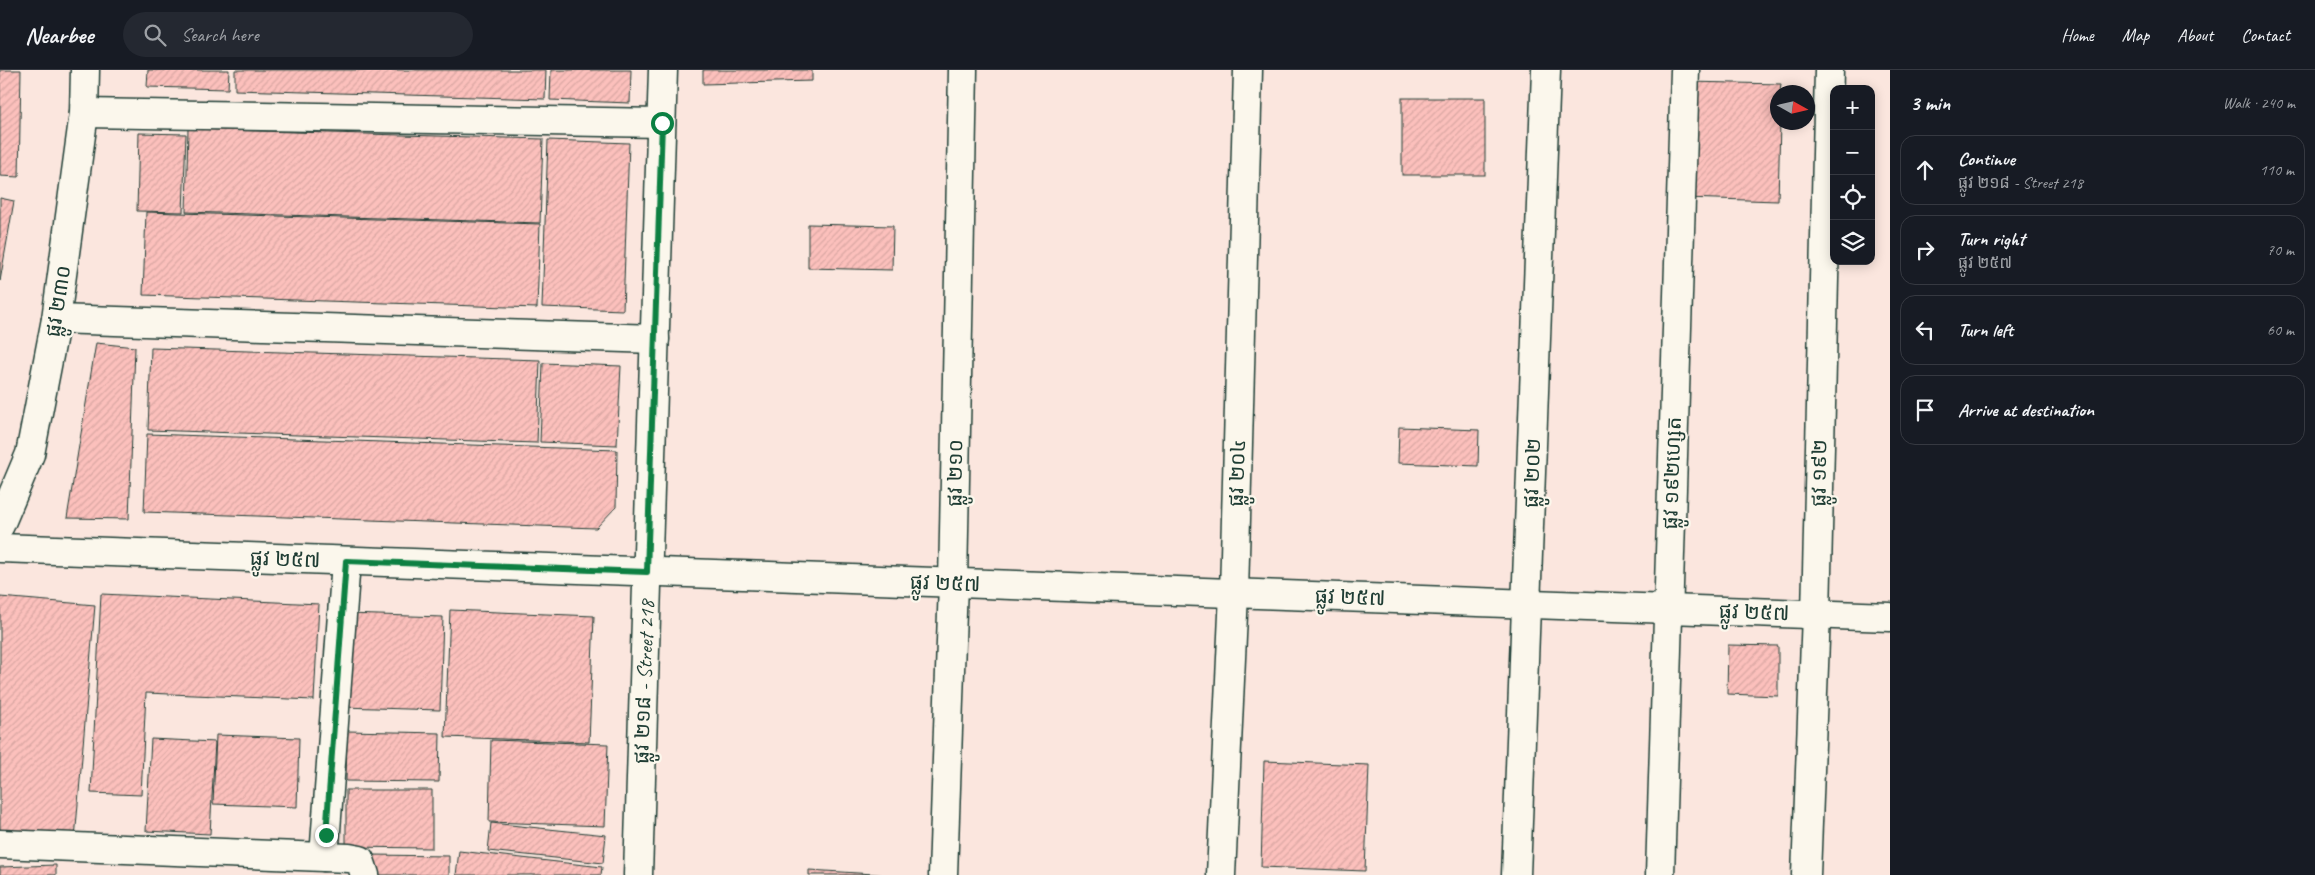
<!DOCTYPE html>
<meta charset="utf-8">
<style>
:root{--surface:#171b24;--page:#242831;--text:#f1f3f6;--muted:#9ea1a6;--line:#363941}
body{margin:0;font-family:Caveat,"Noto Sans Khmer",sans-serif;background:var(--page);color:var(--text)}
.controls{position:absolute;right:15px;top:15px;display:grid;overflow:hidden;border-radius:10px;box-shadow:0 2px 12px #0003}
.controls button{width:45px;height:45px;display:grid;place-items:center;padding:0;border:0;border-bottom:1px solid var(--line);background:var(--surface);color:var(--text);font:25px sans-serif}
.compass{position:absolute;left:1770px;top:15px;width:45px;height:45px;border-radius:50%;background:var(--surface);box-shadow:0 2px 12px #0003;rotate:98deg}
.stop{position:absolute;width:15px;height:15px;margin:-11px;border:4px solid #0b8043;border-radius:50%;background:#fff}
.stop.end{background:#0b8043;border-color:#fff;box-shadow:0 1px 5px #0008}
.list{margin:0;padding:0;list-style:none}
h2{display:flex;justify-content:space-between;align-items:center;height:65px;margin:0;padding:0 20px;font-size:21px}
h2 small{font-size:16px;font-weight:400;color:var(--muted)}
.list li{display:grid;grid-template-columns:32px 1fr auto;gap:15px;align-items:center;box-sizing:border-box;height:70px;margin:0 10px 10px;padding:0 10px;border:1px solid var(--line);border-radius:15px}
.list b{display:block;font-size:19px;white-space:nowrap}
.list p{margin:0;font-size:16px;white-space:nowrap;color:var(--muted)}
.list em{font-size:16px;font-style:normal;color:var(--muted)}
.icon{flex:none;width:28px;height:28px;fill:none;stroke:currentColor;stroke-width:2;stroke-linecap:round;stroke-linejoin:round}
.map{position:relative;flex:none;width:1890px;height:805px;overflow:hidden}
header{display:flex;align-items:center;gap:30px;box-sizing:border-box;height:70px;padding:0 25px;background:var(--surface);border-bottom:1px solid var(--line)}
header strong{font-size:24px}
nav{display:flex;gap:28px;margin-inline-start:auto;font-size:18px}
.search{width:350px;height:45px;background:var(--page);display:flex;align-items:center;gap:12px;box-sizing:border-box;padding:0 18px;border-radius:28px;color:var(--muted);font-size:19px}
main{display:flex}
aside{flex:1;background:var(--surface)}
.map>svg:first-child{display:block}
.building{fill:url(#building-hatch);stroke:#1f3d34}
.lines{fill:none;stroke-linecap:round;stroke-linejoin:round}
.minor-casing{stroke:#1f3d34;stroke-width:31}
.minor{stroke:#fbf7ec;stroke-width:28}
.route{stroke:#0b8043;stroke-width:6}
.labels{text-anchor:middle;stroke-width:4.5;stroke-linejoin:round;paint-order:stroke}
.street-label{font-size:21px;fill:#1f3d34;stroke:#fbf7ec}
</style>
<header>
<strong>Nearbee</strong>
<div class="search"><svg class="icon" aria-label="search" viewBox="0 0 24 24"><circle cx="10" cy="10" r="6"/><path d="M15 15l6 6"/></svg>Search here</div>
<nav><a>Home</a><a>Map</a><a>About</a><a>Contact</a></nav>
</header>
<main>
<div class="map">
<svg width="1890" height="805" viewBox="0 0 1890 805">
<defs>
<pattern id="building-hatch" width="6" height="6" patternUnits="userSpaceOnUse" patternTransform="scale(1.25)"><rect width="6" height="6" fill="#fcc0bc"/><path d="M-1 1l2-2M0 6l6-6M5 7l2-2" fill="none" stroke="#d8a6a2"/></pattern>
</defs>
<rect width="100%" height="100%" fill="#fbe6de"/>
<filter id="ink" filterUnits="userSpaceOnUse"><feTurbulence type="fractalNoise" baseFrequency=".02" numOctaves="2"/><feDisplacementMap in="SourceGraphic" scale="10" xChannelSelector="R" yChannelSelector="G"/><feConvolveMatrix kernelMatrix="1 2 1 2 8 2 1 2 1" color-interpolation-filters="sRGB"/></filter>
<g filter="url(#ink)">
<g class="building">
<polygon points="0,0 21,0 19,107 0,106"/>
<polygon points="148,0 229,0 228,19 147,17"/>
<polygon points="235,0 546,0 545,29 235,20"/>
<polygon points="551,0 631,0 630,33 550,30"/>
<polygon points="703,0 812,0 812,11 703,14"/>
<polygon points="1688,12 1781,14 1780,22 1778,22 1778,52 1780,52 1778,131 1685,128"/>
<rect x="1402" y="28" width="83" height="77"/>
<polygon points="188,59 543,69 540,153 186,142"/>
<polygon points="139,63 186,64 183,142 137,141"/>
<polygon points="548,70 629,73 623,240 542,237"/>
<polygon points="0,128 14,131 0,211"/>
<polygon points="146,142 540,154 537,238 143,225"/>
<polygon points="808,154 893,156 892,200 808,198"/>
<polygon points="96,273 135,277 129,449 67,448"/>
<polygon points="151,278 540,290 537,373 148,360"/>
<polygon points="543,293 621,296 617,375 540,372"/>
<polygon points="1399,357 1479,360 1478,396 1398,393"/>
<polygon points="147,364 617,380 616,437 596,458 144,442"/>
<polygon points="101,524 319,534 314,630 146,623 141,725 91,723"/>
<polygon points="0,527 95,535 75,769 0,763"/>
<polygon points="450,540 594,546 589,672 445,667"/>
<polygon points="346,544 443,547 440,640 342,637"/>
<polygon points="1728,575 1778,576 1778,626 1727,624"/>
<polygon points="347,661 440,663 439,712 346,711"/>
<polygon points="216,665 299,668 297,737 213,734"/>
<polygon points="151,669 215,672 210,764 146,761"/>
<polygon points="491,670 608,674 605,756 489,752"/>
<polygon points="1264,691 1369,695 1365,801 1261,797"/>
<polygon points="346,720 432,720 432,778 346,777"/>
<polygon points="491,753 606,765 603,793 488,781"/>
<polygon points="459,781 602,797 601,805 456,805"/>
<polygon points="371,785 449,786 449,805 371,805"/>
<polygon points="56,795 56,805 0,805 0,797"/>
<polygon points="809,800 890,805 809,805"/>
</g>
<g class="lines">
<g class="minor-casing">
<g id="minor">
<polyline points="84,43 661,53"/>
<polyline points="56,249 655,269"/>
<polyline points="0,455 30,384 56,249 84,43 85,0"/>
<polyline points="0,478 1890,547"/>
<polyline points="0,774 349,788 360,790 365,805"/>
<polyline points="324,787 346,491"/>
<polyline points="638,805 663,0"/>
<polyline points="943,805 953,513 963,0"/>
<polyline points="1221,805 1234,523 1248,0"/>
<polyline points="1516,805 1546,0"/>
<polyline points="1660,805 1685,0"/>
<polyline points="1806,805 1816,544 1829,0"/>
</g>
</g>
<use href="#minor" class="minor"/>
</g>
</g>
<g class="lines" filter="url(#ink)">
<polyline class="route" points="326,765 346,491 647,502 662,53"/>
</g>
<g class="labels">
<g class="street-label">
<text transform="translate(58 231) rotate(-81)" y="7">ផ្លូវ ២៣០</text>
<text transform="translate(955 403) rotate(-89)" y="7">ផ្លូវ ២១០</text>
<text transform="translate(1237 403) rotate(-88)" y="7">ផ្លូវ ២០៤</text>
<text transform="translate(1532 403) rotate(-88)" y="7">ផ្លូវ ២០២</text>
<text transform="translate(1672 403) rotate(-88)" y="7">ផ្លូវ ១៩២ហ្សេត</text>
<text transform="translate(1819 403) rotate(-89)" y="7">ផ្លូវ ១៩២</text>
<text transform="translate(285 489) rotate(2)" y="7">ផ្លូវ ២៥៧</text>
<text transform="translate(945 513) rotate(2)" y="7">ផ្លូវ ២៥៧</text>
<text transform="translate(1350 527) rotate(2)" y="7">ផ្លូវ ២៥៧</text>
<text transform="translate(1754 542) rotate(2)" y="7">ផ្លូវ ២៥៧</text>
<text transform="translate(644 612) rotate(-88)" y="7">ផ្លូវ ២១៨ - Street 218</text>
</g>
</g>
</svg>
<div class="controls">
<button>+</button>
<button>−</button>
<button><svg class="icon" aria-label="locate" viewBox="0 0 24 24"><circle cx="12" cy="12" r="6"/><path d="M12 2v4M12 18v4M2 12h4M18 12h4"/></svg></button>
<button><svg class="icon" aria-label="layers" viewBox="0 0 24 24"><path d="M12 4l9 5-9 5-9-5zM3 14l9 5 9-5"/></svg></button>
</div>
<svg class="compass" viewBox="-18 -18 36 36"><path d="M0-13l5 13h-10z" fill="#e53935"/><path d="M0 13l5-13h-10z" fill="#9ea1a6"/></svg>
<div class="stop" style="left:662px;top:53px"></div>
<div class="stop end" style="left:326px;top:765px"></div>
</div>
<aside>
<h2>3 min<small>Walk · 240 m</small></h2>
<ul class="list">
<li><svg class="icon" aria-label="ahead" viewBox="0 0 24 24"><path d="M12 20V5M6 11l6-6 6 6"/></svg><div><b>Continue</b><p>ផ្លូវ ២១៨ - Street 218</p></div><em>110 m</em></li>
<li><svg class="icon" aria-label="right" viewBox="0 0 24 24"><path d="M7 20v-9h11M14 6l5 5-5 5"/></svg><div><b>Turn right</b><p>ផ្លូវ ២៥៧</p></div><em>70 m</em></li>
<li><svg class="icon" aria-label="left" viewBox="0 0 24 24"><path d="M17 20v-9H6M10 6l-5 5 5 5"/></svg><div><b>Turn left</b></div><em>60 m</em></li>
<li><svg class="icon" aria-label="arrive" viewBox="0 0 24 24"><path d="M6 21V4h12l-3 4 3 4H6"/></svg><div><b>Arrive at destination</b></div></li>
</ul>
</aside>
</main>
